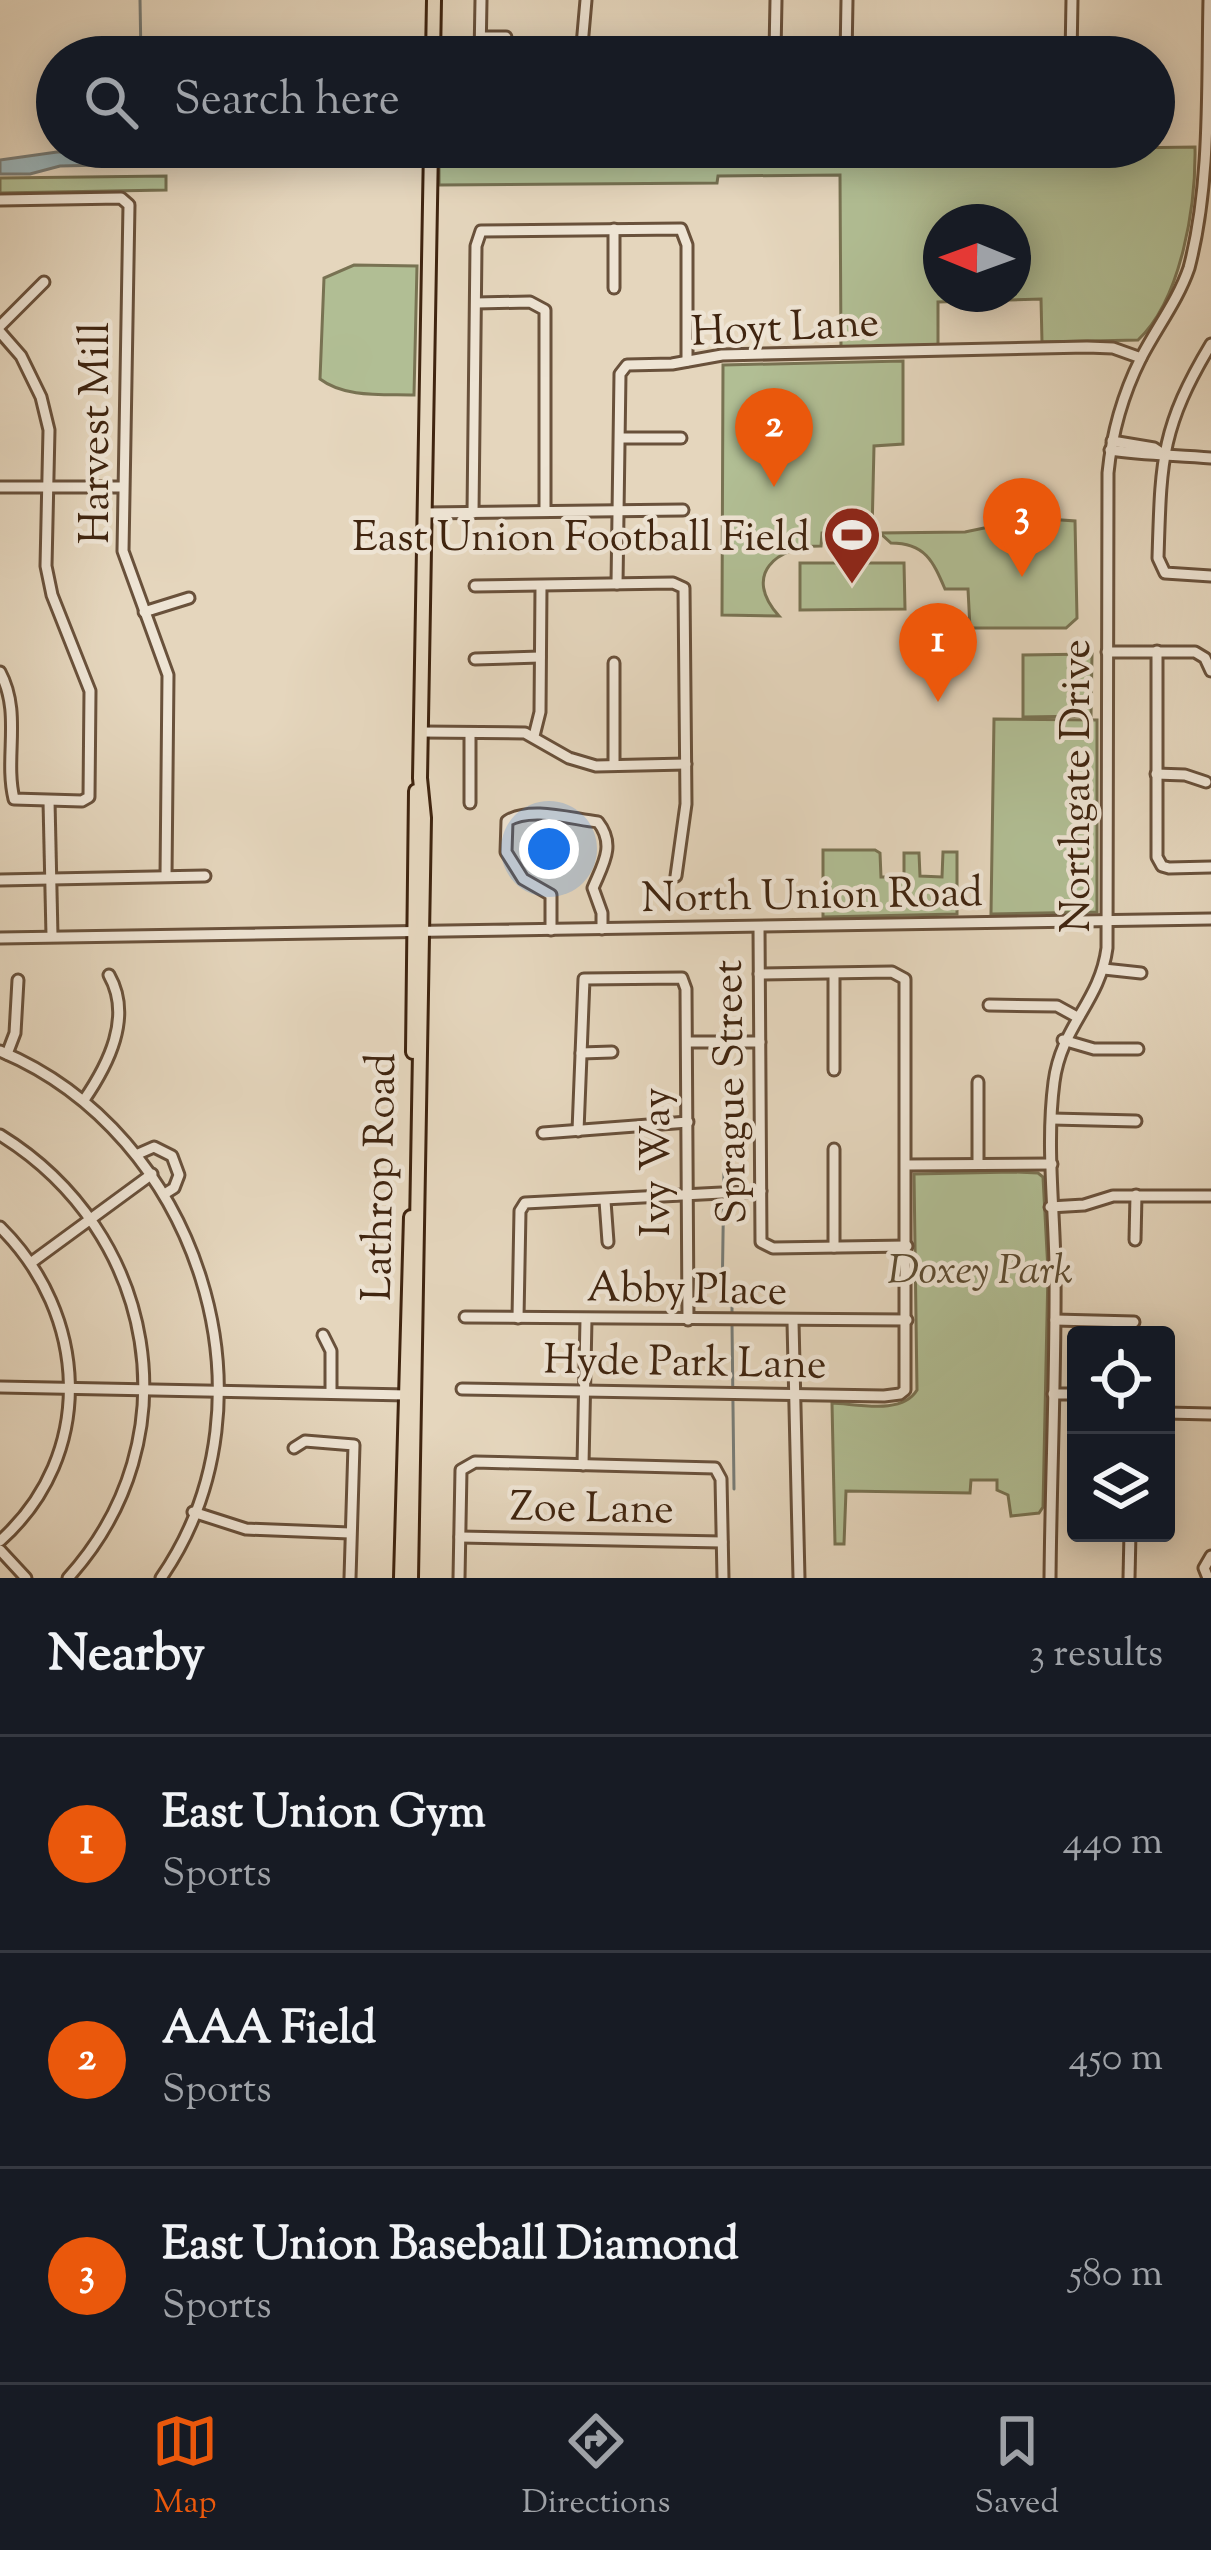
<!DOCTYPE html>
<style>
:root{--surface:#171b24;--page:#242831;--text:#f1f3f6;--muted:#9ea1a6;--line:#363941;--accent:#ea580c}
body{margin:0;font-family:"Sorts Mill Goudy",serif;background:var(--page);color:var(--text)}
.controls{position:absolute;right:36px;bottom:36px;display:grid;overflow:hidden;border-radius:12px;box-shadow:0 6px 30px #0003}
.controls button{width:108px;height:108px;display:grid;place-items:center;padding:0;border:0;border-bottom:3px solid var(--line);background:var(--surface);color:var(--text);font:60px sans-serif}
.compass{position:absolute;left:923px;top:204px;width:108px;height:108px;border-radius:50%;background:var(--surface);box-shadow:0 6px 30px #0003;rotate:271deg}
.you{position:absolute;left:549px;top:849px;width:42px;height:42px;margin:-30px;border:9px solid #fff;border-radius:50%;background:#1a73e8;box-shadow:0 0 0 18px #1a73e833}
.badge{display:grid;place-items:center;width:78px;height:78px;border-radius:50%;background:var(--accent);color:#fff;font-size:39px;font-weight:700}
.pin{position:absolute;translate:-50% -99px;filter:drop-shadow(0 3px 6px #0008)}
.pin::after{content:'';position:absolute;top:63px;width:42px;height:36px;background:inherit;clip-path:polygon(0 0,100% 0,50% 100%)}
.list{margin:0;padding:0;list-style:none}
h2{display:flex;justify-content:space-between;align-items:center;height:156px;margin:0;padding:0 48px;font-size:51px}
h2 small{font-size:39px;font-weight:400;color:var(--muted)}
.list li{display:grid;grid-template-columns:78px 1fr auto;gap:36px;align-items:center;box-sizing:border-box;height:216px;padding:0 48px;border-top:3px solid var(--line)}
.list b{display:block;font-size:45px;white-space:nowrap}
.list p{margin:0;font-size:39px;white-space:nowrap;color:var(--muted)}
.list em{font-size:39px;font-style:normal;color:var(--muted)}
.icon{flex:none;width:66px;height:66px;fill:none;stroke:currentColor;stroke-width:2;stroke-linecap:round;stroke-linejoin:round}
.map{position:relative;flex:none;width:1211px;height:1578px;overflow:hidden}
.search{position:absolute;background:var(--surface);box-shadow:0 6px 30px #0003;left:36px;right:36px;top:36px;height:132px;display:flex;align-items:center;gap:30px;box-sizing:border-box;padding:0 42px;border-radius:66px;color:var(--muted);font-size:45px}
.sheet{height:804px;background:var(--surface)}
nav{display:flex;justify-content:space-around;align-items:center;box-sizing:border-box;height:168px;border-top:3px solid var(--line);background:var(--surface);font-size:33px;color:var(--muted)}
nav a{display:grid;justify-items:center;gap:6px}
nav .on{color:var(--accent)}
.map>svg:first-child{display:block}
.green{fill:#b1be94;stroke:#787252;stroke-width:3;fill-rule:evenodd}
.water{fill:#9bb6bc;stroke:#777c77;stroke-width:3}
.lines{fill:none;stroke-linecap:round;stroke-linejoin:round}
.shore{stroke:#6e6e66;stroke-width:3}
.stream{stroke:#777c77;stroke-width:3}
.minor-casing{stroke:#69513b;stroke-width:15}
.major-casing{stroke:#402510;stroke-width:18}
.minor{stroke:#eee4d4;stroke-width:9}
.major{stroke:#e5d6bd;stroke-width:12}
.labels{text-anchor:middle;stroke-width:9;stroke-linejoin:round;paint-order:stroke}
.street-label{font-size:42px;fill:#402510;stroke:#eee4d4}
.poi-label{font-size:42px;fill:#402510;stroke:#eee4d4;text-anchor:end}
.park-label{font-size:42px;font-style:italic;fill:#5c4b31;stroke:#eee4d4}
</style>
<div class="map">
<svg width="1211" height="1578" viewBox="0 0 1211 1578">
<rect width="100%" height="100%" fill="#e5d6bd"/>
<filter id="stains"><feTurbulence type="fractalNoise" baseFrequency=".00167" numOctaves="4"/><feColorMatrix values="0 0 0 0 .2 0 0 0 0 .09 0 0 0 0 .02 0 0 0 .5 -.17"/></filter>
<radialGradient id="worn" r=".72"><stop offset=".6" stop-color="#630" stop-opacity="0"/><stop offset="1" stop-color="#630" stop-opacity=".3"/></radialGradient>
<g class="green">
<path d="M1195,147C1196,204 1182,299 1138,340L1042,342L1041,299L938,302V346L841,349L840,175L718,176L717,183L439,185V158ZM941,222H1013V294H941Z"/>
<polygon points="166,176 166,190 0,193 0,178"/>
<path d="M354,265L417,266L414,395C383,394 345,398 320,379L324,278Z"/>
<path d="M903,361V444L874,446L872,533H822L821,546C776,546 742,575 779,616L722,615L723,365Z"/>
<path d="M1030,503L1034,518L1075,521L1077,618L1066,628H970L968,589H945C933,561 925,543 891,543L880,533L965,532L1008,523L1015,521L1009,509Z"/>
<polygon points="800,563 904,563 905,609 800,610"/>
<polygon points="1092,654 1091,716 1023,717 1023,655"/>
<polygon points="994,719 1097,720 1097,912 991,914"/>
<polygon points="823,850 875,850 880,853 881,877 904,877 904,853 919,853 920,876 942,877 943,852 957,852 957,914 823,917"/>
<path d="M1014,1172L1038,1173L1043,1177L1048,1271L1043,1507L1039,1513L1011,1516L1008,1495L997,1490V1480H971L970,1493L846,1491L844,1544H835L832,1403C858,1404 902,1415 917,1390L914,1174Z"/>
</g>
<polygon class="water" points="417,148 417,158 60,166 30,174 0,174 0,160 57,152"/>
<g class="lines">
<polyline class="shore" points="70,147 76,153 356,147"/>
<g class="stream">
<polyline points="140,0 141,57"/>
<polyline points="724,1169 722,1304 732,1306 732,1315"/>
<polyline points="732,1324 734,1489"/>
</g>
<g class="minor-casing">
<g id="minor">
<polyline points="481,37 506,37"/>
<polyline points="660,50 775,51"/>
<polyline points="846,50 1071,50"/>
<polyline points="775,52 776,0"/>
<polyline points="480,57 481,0"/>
<polyline points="581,57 586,0"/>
<polyline points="846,57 847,0"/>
<polyline points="1071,57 1072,0"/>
<polyline points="0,200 121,198 129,205 123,551 168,675 166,876"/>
<polyline points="614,229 614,288"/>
<polyline points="476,303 530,302 545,310 545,511"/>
<polyline points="0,326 44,282"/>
<path d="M0,332L21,356L41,397L49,430L46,566L52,595L90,691L89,797L82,801L14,799C4,757 22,713 0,672"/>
<path d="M1211,344C1160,429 1161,462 1158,558L1165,573L1211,576"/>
<polyline points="620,438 681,438"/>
<polyline points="1112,441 1154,448 1163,454"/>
<path d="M1110,450C1144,455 1176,455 1211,458"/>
<polyline points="0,487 123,487"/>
<polyline points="426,513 683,510"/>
<polyline points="473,513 476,246 481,231 681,229 687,245 687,361"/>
<polyline points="617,584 620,374 627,365 672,364 722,355 1087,347 1113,348 1141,358"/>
<polyline points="475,586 673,583 684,588 686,804 676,876"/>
<polyline points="144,612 189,598"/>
<polyline points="1157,651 1157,857 1162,866 1169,868 1211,867"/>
<polyline points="1107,652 1195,652 1205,658 1211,671"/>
<polyline points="475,659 540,657"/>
<polyline points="422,732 525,733 569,758 596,766 686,764"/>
<polyline points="534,736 540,712 541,587"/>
<polyline points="614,765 614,663"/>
<polyline points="1156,774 1185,775 1206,782"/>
<polyline points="49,801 52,936"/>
<polyline points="470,803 470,733"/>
<polyline points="0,880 205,876"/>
<polyline points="759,927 761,1242 773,1248 907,1246"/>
<path d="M551,930V895L523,879L506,852L507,821C531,806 571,819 598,822C616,845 603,864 593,888L602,913V929"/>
<polyline points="0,938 1211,919"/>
<polyline points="1104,969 1141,973"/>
<polyline points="834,974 834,1070"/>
<polyline points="989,1005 1057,1006 1077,1017"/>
<polyline points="1063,1040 1094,1049 1138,1049"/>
<polyline points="687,1042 760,1042"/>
<path d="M0,1051C197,1133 285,1399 161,1578"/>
<polyline points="581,1053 612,1052"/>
<polyline points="7,1054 15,1033 18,980"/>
<polyline points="978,1082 978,1164"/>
<path d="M84,1100C108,1065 133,1017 109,975"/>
<polyline points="1052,1119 1136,1121"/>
<polyline points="578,1131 584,979 682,978 686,989 688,1320"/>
<polyline points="543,1133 688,1122"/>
<path d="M0,1135C157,1232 194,1439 68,1578"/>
<polyline points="138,1154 154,1147 172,1156 179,1175 174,1188 166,1193"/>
<polyline points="907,1165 1052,1164"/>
<polyline points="605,1201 608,1242"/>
<polyline points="1050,1207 1084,1205 1113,1196 1211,1196"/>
<path d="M0,1227C88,1314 97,1454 0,1541"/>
<polyline points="1135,1240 1136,1195"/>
<polyline points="834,1247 834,1149"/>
<polyline points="32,1262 152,1174"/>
<polyline points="465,1317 907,1320"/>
<polyline points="518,1318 520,1211 525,1203 761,1191"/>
<polyline points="1055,1320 1134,1322"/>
<polyline points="793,1322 799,1578"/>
<polyline points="323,1335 331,1351 331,1393"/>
<polyline points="0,1387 408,1395"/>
<polyline points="462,1389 884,1396 900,1394 905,1390 905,979 892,972 759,974"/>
<polyline points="1053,1394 1076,1394"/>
<polyline points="1166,1413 1211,1414"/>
<polyline points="294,1448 305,1441 354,1445 350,1578"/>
<polyline points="583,1465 586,1319"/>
<polyline points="193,1512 246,1529 350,1533"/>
<polyline points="460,1537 722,1542"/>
<polyline points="0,1550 26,1578"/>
<polyline points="459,1578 461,1470 475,1462 715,1468 721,1479 723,1578"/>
<path d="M1050,1578C1051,1474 1056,1370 1055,1266C1054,1205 1046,1143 1054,1082C1061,1026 1100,1002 1107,948L1108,473C1112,432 1123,394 1141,358C1157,327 1178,300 1189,268C1211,184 1207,87 1209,0"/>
<polyline points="1129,1578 1130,1533"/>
<polyline points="1208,1578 1204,1568 1211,1556"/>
</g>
</g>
<g class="major-casing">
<g id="major">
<polyline points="433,57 434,0"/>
<polyline points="413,1052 416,791"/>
<polyline points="401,1578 411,1217"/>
<polyline points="411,1578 424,818 420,778 431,147"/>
</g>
</g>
<use href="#minor" class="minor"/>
<use href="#major" class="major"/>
</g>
<defs>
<g id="stadium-pin" transform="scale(3)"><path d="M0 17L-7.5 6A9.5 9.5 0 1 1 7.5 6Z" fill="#8f2418" stroke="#eee4d4"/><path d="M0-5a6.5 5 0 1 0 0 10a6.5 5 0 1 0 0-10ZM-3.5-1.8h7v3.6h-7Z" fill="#fff"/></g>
</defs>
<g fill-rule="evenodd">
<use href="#stadium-pin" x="852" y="535"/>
</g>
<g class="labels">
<g class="street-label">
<text transform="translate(785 325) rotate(-3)" y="15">Hoyt Lane</text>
<text transform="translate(93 433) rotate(-90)" y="15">Harvest Mill</text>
<text transform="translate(1074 786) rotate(-90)" y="15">Northgate Drive</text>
<text transform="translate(812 893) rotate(-1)" y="15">North Union Road</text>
<text transform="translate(728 1092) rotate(-91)" y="15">Sprague Street</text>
<text transform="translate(654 1162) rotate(-90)" y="15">Ivy Way</text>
<text transform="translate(377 1177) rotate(-89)" y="15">Lathrop Road</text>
<text transform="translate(687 1287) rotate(1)" y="15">Abby Place</text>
<text transform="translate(685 1360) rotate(1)" y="15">Hyde Park Lane</text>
<text transform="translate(592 1506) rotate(1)" y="15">Zoe Lane</text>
</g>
<g class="poi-label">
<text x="810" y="550">East Union Football Field</text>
</g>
<g class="park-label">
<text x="980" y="1283">Doxey Park</text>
</g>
</g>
<rect width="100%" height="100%" filter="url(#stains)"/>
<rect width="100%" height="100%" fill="url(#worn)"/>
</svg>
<div class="controls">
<button><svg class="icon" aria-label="locate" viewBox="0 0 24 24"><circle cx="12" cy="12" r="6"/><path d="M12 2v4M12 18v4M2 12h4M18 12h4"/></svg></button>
<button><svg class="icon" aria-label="layers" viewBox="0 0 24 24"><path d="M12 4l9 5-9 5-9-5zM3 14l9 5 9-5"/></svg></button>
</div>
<svg class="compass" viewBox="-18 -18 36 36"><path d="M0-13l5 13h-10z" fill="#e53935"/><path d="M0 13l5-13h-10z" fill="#9ea1a6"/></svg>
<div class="you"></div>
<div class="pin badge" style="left:938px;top:702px">1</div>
<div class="pin badge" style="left:774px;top:487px">2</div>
<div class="pin badge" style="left:1022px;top:577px">3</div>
<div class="search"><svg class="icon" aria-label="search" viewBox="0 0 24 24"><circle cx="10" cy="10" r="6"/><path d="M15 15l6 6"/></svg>Search here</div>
</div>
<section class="sheet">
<h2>Nearby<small>3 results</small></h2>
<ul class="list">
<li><span class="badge">1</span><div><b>East Union Gym</b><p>Sports</p></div><em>440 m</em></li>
<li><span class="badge">2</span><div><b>AAA Field</b><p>Sports</p></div><em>450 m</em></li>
<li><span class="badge">3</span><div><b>East Union Baseball Diamond</b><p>Sports</p></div><em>580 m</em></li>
</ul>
</section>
<nav>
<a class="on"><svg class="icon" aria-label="map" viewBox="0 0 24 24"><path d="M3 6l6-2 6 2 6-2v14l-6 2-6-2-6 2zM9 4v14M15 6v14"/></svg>Map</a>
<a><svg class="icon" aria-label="directions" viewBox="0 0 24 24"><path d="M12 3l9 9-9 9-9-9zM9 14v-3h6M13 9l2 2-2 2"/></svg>Directions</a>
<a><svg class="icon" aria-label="saved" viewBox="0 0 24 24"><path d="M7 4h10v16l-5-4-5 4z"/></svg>Saved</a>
</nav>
